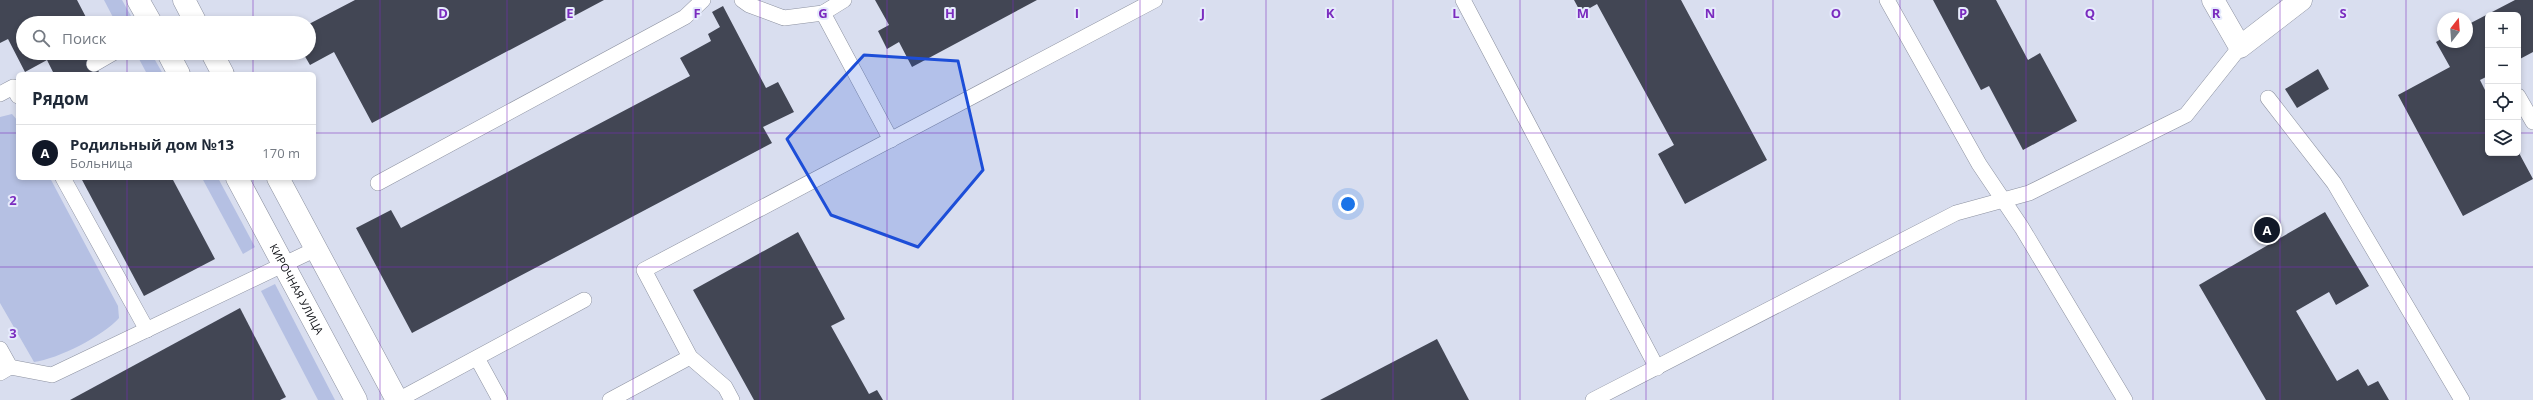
<!DOCTYPE html>
<html lang="ru">
<meta charset="utf-8">
<style>
:root{--surface:#fff;--page:#f6f6f7;--text:#1f2937;--muted:#747a83;--line:#e0e1e3;--accent:#111827}
body{margin:0;font-family:"Open Sans",sans-serif;background:var(--page);color:var(--text)}
.controls{position:absolute;right:12px;top:12px;display:grid;overflow:hidden;border-radius:6px;box-shadow:0 2px 6px #0003}
.controls button{width:36px;height:36px;display:grid;place-items:center;padding:0;border:0;border-bottom:1px solid var(--line);background:var(--surface);color:var(--text);font:20px sans-serif}
.compass{position:absolute;left:2437px;top:12px;width:36px;height:36px;border-radius:50%;background:var(--surface);box-shadow:0 2px 6px #0003;rotate:17deg}
.you{position:absolute;left:1348px;top:204px;width:14px;height:14px;margin:-10px;border:3px solid #fff;border-radius:50%;background:#1a73e8;box-shadow:0 0 0 6px #1a73e833}
.badge{display:grid;place-items:center;width:26px;height:26px;border-radius:50%;background:var(--accent);color:#fff;font-size:13px;font-weight:700}
.pin{position:absolute;translate:-50% -50%;border:2px solid #fff;box-shadow:0 1px 4px #0006}
.list{margin:0;padding:0;list-style:none}
h2{display:flex;justify-content:space-between;align-items:center;height:52px;margin:0;padding:0 16px;font-size:17px}
h2 small{font-size:13px;font-weight:400;color:var(--muted)}
.list li{display:grid;grid-template-columns:26px 1fr auto;gap:12px;align-items:center;box-sizing:border-box;height:56px;padding:0 16px;border-top:1px solid var(--line)}
.list b{display:block;font-size:15px;white-space:nowrap}
.list p{margin:0;font-size:13px;white-space:nowrap;color:var(--muted)}
.list em{font-size:13px;font-style:normal;color:var(--muted)}
.icon{flex:none;width:22px;height:22px;fill:none;stroke:currentColor;stroke-width:2;stroke-linecap:round;stroke-linejoin:round}
.map{position:relative;flex:none;width:2533px;height:400px;overflow:hidden}
.search{position:absolute;background:var(--surface);box-shadow:0 2px 6px #0003;left:16px;top:16px;width:300px;height:44px;display:flex;align-items:center;gap:10px;box-sizing:border-box;padding:0 14px;border-radius:22px;color:var(--muted);font-size:15px}
.panel{position:absolute;background:var(--surface);box-shadow:0 2px 6px #0003;left:16px;top:72px;width:300px;height:108px;border-radius:6px}
.map>svg:first-child{display:block}
.green{fill:#b5c0e3}
.building{fill:#424654}
.lines{fill:none;stroke-linecap:round;stroke-linejoin:round}
.service-casing{stroke:#8c91a0;stroke-width:16}
.minor-casing{stroke:#8c91a0;stroke-width:23}
.tertiary-casing{stroke:#8c91a0;stroke-width:23}
.service{stroke:#fff;stroke-width:15}
.minor{stroke:#fff;stroke-width:22}
.tertiary{stroke:#fff;stroke-width:22}
.marked{fill:#1d4ed8;fill-opacity:0.2;stroke:#1d4ed8;stroke-width:3;stroke-linejoin:round}
.grid{fill:none;stroke:#7b2cbf;stroke-width:1;stroke-opacity:0.55}
.labels{text-anchor:middle;stroke-width:4;stroke-linejoin:round;paint-order:stroke}
.street-label{font-size:11px;fill:#0c0e13;stroke:#e6ebfc}
.grid-label{font-size:13px;text-anchor:middle;font-weight:bold;fill:#7b2cbf;stroke:#e6ebfc;stroke-width:4;stroke-linejoin:round;paint-order:stroke}
</style>
<div class="map">
<svg width="2533" height="400" viewBox="0 0 2533 400">
<rect width="100%" height="100%" fill="#d9deef"/>
<g class="green">
<polygon points="104,0 122,0 135,23 116,23"/>
<polygon points="145,53 151,53 163,74 147,74 138,57"/>
<path d="M12,114L18,121V178H50L118,306L119,318C103,336 58,359 34,362L0,303V117Z"/>
<polygon points="202,178 218,178 255,247 243,254"/>
<polygon points="275,284 335,400 318,400 261,291"/>
</g>
<g class="building">
<polygon points="0,0 77,0 89,23 23,23 23,53 88,53 100,74 54,74 47,60 25,72 8,39 0,43"/>
<polygon points="355,0 604,0 372,123 334,52 310,65 303,53 309,53 309,24"/>
<polygon points="875,0 1037,0 912,67 899,42 887,49 878,31 889,25"/>
<polygon points="1574,0 1681,0 1767,160 1685,204 1658,154 1674,145 1597,4 1581,13"/>
<polygon points="1933,0 1996,0 2028,60 2040,53 2077,121 2023,150 1989,86 1981,90"/>
<polygon points="2515,0 2533,0 2533,52 2518,60 2518,15 2488,15 2488,76 2480,80 2488,96 2488,153 2519,153 2533,179 2463,216 2398,95 2450,67 2436,42 2443,38 2443,42 2467,42 2467,25"/>
<polygon points="723,6 766,88 778,82 794,112 763,127 772,143 412,333 356,228 391,210 401,228 690,76 680,58 711,41 708,34 720,27 712,12"/>
<polygon points="2318,69 2329,89 2297,108 2285,89"/>
<polygon points="81,178 172,178 215,259 144,296"/>
<polygon points="2325,212 2369,286 2336,305 2329,292 2296,311 2337,381 2358,369 2368,386 2378,381 2389,400 2266,400 2199,285"/>
<polygon points="798,232 845,319 831,326 869,394 877,390 883,400 754,400 693,290"/>
<polygon points="240,308 286,397 280,400 70,400"/>
<polygon points="1437,339 1469,400 1320,400"/>
</g>
<g class="lines">
<g class="service-casing">
<g id="service">
<polyline points="742,0 749,5 784,18 823,13 891,140"/>
<polyline points="1463,0 1657,368"/>
<polyline points="1887,0 1979,164 2022,228 2125,400"/>
<polyline points="823,13 844,0"/>
<polyline points="94,64 113,53"/>
<polyline points="0,94 13,87 18,96"/>
<polyline points="2518,96 2533,122"/>
<polyline points="2268,98 2334,183 2462,400"/>
<polyline points="63,178 147,330"/>
<polyline points="378,183 685,17 703,0"/>
<polyline points="0,349 10,367"/>
<polyline points="477,358 500,400"/>
<polyline points="0,373 10,367 52,375 316,249"/>
<polyline points="398,400 584,300"/>
<polyline points="610,400 690,357"/>
<polyline points="732,400 725,387 690,357 644,270 1155,0"/>
<polyline points="1593,400 1956,213 2029,193 2186,115 2240,47"/>
</g>
</g>
<g class="minor-casing">
<polyline id="minor" points="2213,0 2240,47 2301,0"/>
</g>
<g class="tertiary-casing">
<g id="tertiary">
<polyline points="138,0 151,23"/>
<polyline points="184,0 196,23"/>
<polyline points="168,53 179,74"/>
<polyline points="212,53 223,74"/>
<path id="s1" d="M237,178L356,400"/>
<polyline points="278,178 397,400"/>
</g>
</g>
<use href="#service" class="service"/>
<use href="#minor" class="minor"/>
<use href="#tertiary" class="tertiary"/>
</g>
<path class="marked" d="M864,55L958,61L983,170L918,247L831,215L787,139Z"/>
<path class="grid" d="M127,0V23M253,0V23M380,0V400M507,0V400M633,0V400M760,0V400M887,0V400M1013,0V400M1140,0V400M1266,0V400M1393,0V400M1520,0V400M1646,0V400M1773,0V400M1900,0V400M2026,0V400M2153,0V400M2280,0V400M2406,0V400M127,53V74M253,53V74M0,133H18M314,133H2488M2518,133H2533M127,178V400M253,178V400M0,267H2533"/>
<g class="labels">
<g class="street-label">
<text dy="4" stroke="none"><textPath href="#s1" startOffset="126">КИРОЧНАЯ УЛИЦА</textPath></text>
</g>
</g>
<g class="grid-label">
<text x="443" y="18">D</text>
<text x="570" y="18">E</text>
<text x="697" y="18">F</text>
<text x="823" y="18">G</text>
<text x="950" y="18">H</text>
<text x="1077" y="18">I</text>
<text x="1203" y="18">J</text>
<text x="1330" y="18">K</text>
<text x="1456" y="18">L</text>
<text x="1583" y="18">M</text>
<text x="1710" y="18">N</text>
<text x="1836" y="18">O</text>
<text x="1963" y="18">P</text>
<text x="2090" y="18">Q</text>
<text x="2216" y="18">R</text>
<text x="2343" y="18">S</text>
<text x="13" y="205">2</text>
<text x="13" y="338">3</text>
</g>
</svg>
<div class="controls">
<button>+</button>
<button>−</button>
<button><svg class="icon" aria-label="locate" viewBox="0 0 24 24"><circle cx="12" cy="12" r="6"/><path d="M12 2v4M12 18v4M2 12h4M18 12h4"/></svg></button>
<button><svg class="icon" aria-label="layers" viewBox="0 0 24 24"><path d="M12 4l9 5-9 5-9-5zM3 14l9 5 9-5"/></svg></button>
</div>
<svg class="compass" viewBox="-18 -18 36 36"><path d="M0-13l5 13h-10z" fill="#e53935"/><path d="M0 13l5-13h-10z" fill="#747a83"/></svg>
<div class="you"></div>
<div class="pin badge" style="left:2267px;top:230px">A</div>
<div class="search"><svg class="icon" aria-label="search" viewBox="0 0 24 24"><circle cx="10" cy="10" r="6"/><path d="M15 15l6 6"/></svg>Поиск</div>
<section class="panel">
<h2>Рядом<small></small></h2>
<ul class="list">
<li><span class="badge">A</span><div><b>Родильный дом №13</b><p>Больница</p></div><em>170 m</em></li>
</ul>
</section>
</div>
